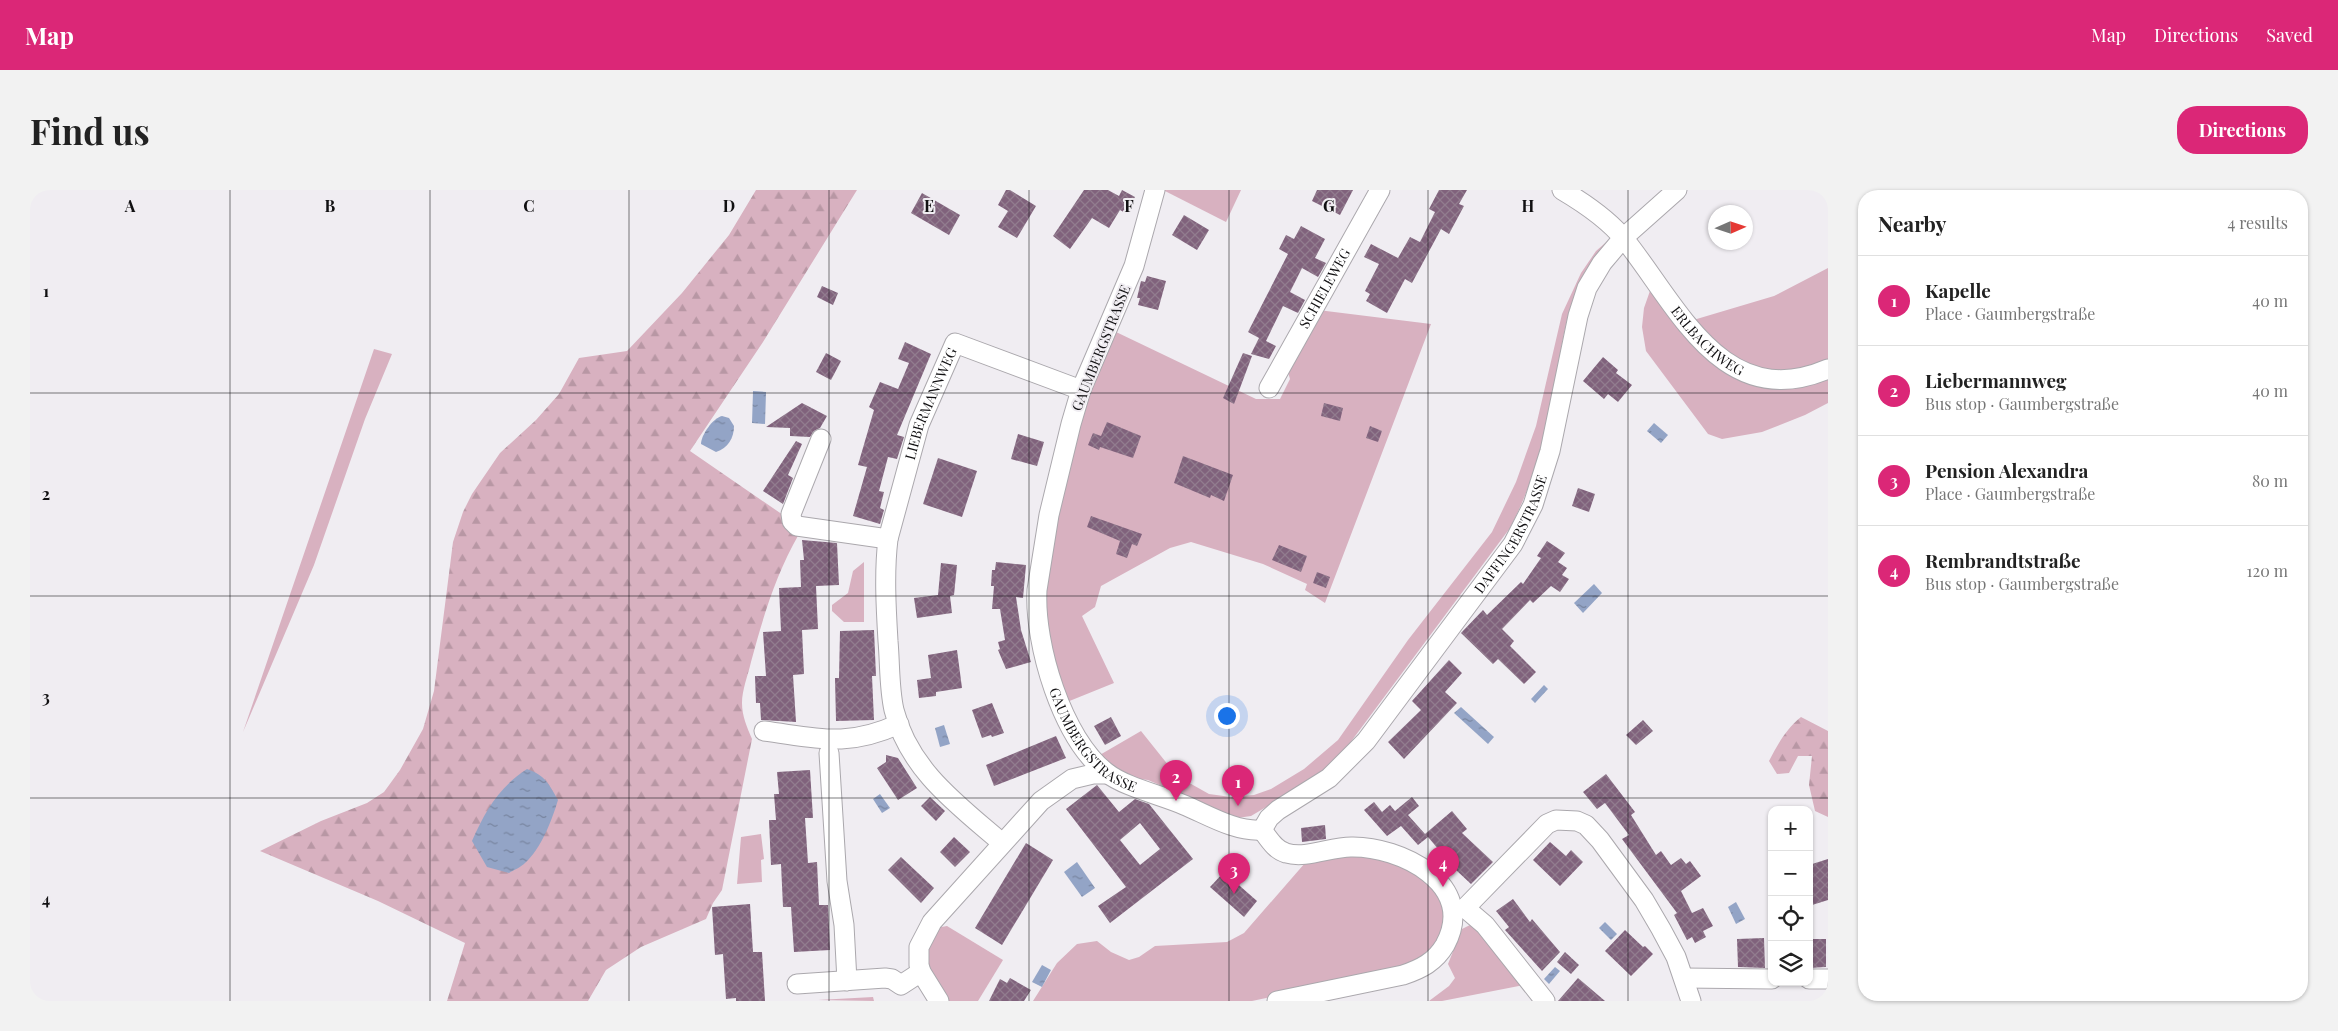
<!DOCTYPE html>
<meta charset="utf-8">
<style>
:root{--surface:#fff;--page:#f2f2f2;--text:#222;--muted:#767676;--line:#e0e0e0;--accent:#db2777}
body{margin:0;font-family:"Playfair Display",serif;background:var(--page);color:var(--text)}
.controls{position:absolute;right:15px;bottom:15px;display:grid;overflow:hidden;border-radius:10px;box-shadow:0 1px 4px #0004}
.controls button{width:45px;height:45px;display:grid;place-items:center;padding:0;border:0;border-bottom:1px solid var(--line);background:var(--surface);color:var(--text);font:25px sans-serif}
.compass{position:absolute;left:1678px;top:15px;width:45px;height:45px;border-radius:50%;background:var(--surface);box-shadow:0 1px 4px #0004;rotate:87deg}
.you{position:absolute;left:1196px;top:525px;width:18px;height:18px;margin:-12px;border:4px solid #fff;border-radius:50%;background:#1a73e8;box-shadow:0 0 0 8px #1a73e833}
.badge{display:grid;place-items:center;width:32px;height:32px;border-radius:50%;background:var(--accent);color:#fff;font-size:16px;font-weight:700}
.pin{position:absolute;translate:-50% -41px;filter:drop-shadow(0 1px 2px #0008)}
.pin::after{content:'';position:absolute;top:26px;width:18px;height:15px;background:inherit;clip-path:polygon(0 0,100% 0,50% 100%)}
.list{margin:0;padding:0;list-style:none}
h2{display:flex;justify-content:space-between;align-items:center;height:65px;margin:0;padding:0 20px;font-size:21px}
h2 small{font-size:16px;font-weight:400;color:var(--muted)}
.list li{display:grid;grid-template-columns:32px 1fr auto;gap:15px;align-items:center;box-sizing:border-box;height:90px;padding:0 20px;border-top:1px solid var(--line)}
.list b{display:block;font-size:19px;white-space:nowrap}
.list p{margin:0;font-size:16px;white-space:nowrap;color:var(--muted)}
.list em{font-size:16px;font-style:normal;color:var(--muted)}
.icon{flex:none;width:28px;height:28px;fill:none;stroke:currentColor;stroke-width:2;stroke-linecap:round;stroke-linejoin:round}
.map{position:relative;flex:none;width:1798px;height:811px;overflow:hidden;border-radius:20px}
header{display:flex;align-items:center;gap:30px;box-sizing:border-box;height:70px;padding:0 25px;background:var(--accent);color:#fff}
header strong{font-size:24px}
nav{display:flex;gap:28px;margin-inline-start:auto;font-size:18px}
.intro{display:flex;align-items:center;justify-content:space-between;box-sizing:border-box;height:120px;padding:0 30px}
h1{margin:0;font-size:35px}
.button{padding:12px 22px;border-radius:20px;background:var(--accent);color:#fff;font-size:18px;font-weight:700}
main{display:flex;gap:30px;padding:0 30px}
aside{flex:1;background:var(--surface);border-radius:20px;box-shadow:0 1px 4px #0004}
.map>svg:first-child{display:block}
.green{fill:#d8b1c0}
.forest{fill:url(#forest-firs)}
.water{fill:url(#water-ripples)}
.building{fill:url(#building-cross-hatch);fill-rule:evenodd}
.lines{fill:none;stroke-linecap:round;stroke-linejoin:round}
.minor-casing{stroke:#aba8ad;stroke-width:21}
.minor{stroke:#fff;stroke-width:19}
.grid{fill:none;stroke:#111012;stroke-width:1;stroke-opacity:0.55}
.labels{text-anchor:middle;stroke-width:4;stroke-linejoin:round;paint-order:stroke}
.street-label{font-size:14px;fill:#111012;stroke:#f0edf2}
.grid-label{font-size:16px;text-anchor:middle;font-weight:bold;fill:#111012;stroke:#f0edf2;stroke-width:4;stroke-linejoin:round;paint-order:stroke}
</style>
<header>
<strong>Map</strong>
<nav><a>Map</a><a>Directions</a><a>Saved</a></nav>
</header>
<div class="intro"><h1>Find us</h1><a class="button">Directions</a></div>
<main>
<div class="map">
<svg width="1798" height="811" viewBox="0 0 1798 811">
<defs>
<pattern id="forest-firs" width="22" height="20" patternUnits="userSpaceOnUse" patternTransform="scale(1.25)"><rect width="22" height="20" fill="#d8b1c0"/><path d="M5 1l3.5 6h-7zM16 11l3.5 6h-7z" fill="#b897a4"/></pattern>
<pattern id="water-ripples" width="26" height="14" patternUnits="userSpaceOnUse" patternTransform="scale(1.25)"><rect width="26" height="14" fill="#93a4c6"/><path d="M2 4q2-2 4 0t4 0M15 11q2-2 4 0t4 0" fill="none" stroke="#77849f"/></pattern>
<pattern id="building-cross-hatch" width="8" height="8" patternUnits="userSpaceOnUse" patternTransform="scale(1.25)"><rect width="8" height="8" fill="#80627c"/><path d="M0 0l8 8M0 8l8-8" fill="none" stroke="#917c8e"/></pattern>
</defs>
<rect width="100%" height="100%" fill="#f0edf2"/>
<g class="green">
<polygon points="1133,0 1211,0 1196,32"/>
<path d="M1581,48C1571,60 1559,73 1552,87C1534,124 1531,165 1523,205C1514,252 1502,296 1480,338L1314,561L1297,579L1278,592L1221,626L1207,628L1118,590L1110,589L1109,591L1095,587L1068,566L1111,541L1147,586L1179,604L1201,607L1224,605L1241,599L1274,579L1308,550L1378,450L1462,342L1486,292L1506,236L1532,124L1551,83L1566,61Z"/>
<polygon points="1798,78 1798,175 1745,184 1699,168 1660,131 1744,106"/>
<polygon points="1621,98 1687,174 1798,186 1798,213 1775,225 1732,242 1692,249 1678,244 1616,161 1612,137 1614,118"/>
<polygon points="1288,120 1401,134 1295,413 1275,400 1277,394 1233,374 1161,352 1140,358 1071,396 1065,417 1052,426 1084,493 1037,512 1026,483 1013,417 1023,340 1058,203 1084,141 1226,209 1250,209 1260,189 1257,179"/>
<polygon points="344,159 362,164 335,229 284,375 213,542"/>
<polygon points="834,372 834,432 814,432 802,421 802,415 818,403 823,381"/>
<polygon points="731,644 734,669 731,670 732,692 707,694 711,647"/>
<polygon points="1336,665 1360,671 1386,683 1403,696 1414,713 1413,743 1392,770 1369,779 1222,811 1003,811 1027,773 1047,754 1067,751 1081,762 1099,770 1109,767 1125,756 1197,752 1214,743 1275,673 1295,668"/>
<polygon points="1440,735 1448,739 1494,795 1412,811 1399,811 1419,796 1425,788 1418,774 1432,739"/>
<polygon points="917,736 973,770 948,811 916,811 896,772 899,747 906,738"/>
<polygon points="843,807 844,811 788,810"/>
</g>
<g class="forest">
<path d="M726,0H827L733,152L660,261L756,327L769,344C746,384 733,427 721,472C718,485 712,500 712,513C712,526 717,537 722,549L692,700L683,713L676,729L611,757L576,780L558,811H417L435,753L348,711L230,661L291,631L337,613L354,602L370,580L393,539L404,501L423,352L433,322L442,304L470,263L506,230L529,204L549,168L597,161L652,103L699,45Z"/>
<path d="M1771,527L1798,541V627L1785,621L1779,595L1782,566H1768L1759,583L1747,584L1739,571C1748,554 1756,539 1771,527Z"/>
</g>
<g class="water">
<polygon points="723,201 736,202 735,234 722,233"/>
<path d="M692,226L699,228L704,236C704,248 698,258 686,262L671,254C671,245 683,228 692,226Z"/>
<polygon points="1624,233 1638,245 1631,253 1617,241"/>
<polygon points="1564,394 1572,403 1553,423 1544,413"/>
<polygon points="1514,495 1518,499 1505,513 1501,509"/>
<polygon points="1431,517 1464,547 1458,554 1424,523"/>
<polygon points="914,535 920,554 910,557 905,538"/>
<path d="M497,579C515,585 519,594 528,610C522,630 511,659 495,673C491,677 484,680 479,683L457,677L442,651C455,621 469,597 497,579Z"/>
<polygon points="850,604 860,618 852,623 843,609"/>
<polygon points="1047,672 1065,698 1052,707 1034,682"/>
<polygon points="1706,712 1715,729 1706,734 1698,717"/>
<polygon points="1575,732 1587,744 1581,750 1569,738"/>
<polygon points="1012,775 1021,780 1012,797 1002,792"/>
<polygon points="1525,777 1530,781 1519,794 1514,789"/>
</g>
<g class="building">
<polygon points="976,0 980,0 1006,16 987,48 968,37 978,21 968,15"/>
<polygon points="1054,0 1078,0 1089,6 1092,0 1105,7 1095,23 1090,20 1079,38 1062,28 1040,59 1023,46"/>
<polygon points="1287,0 1323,0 1310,25 1282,11"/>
<polygon points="1409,0 1437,0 1429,14 1434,16 1419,44 1411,39 1382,93 1375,89 1357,123 1336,111 1340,104 1335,101 1349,74 1334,67 1341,54 1368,68 1380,47 1390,52 1405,22 1399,19"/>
<polygon points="892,3 930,25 919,45 881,23"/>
<polygon points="1154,25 1179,40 1167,60 1142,45"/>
<polygon points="1271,36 1295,49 1285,68 1296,73 1288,87 1272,78 1260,102 1275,110 1268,123 1253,116 1236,151 1246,156 1239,169 1221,164 1229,148 1218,142 1258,64 1249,59 1256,45 1264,49"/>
<polygon points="1117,86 1136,91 1128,120 1108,115 1110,108 1107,108 1111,91 1115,92"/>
<polygon points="792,96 808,103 803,115 787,107"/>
<polygon points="875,152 901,164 867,245 874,247 867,269 858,267 849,301 854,302 850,318 854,320 850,334 823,326 837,277 828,275 844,220 839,217 850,192 868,199 879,173 868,169"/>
<polygon points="796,163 811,171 801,190 786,182"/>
<polygon points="1213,163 1222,166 1204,214 1193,208"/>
<polygon points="1573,167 1588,180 1586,183 1602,195 1588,212 1578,204 1574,209 1553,191"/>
<polygon points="772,213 797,226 790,238 784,241 780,247 760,246 760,238 736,237"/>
<polygon points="1294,213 1313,218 1310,231 1291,226"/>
<polygon points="1077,232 1111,246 1103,268 1070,257 1069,260 1058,255 1063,243 1071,246"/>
<polygon points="1340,236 1352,241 1348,252 1336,248"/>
<polygon points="988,244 1014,252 1007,276 981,269"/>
<polygon points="766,251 772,254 758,285 763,288 753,314 733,301"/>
<polygon points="1153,266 1203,285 1194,311 1181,305 1180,308 1144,293"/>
<polygon points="908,268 947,281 932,327 893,314"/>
<polygon points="1548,298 1565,304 1559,322 1542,316"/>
<polygon points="1061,326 1112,344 1107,356 1102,354 1097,368 1086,364 1090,351 1057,337"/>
<polygon points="772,350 807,353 809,395 786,396 788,439 772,440 774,484 763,485 766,532 731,530 730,513 726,513 725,486 736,486 733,442 751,441 749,398 771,397 770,370 774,370"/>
<polygon points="1517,351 1535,363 1528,372 1537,378 1532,385 1539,389 1530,402 1521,396 1503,413 1500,410 1472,439 1484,451 1480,456 1506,482 1494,494 1468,469 1463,474 1431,443 1453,420 1457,425 1491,392 1493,394 1511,368 1507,366"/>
<polygon points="1249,355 1277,366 1271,382 1242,370"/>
<polygon points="966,372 996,375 993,408 986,407 991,440 1001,472 976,479 968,460 970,459 968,452 975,450 970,419 962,419 964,396 961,396 962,380 965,380"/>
<polygon points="911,373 927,375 924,405 920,406 922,423 887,428 884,408 908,405"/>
<polygon points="1287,382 1300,387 1296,398 1283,393"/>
<polygon points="844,440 846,486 842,486 844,530 806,531 805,488 809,488 810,441"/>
<polygon points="927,460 932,498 906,502 906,506 889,508 887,490 901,488 898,465"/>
<polygon points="1419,470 1432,483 1415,502 1427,513 1374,569 1358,552 1391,520 1382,511"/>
<polygon points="962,513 974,543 962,547 961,545 952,548 942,520"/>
<polygon points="1081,527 1091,546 1075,555 1064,536"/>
<polygon points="1613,530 1623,541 1606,555 1596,545"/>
<polygon points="1026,546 1036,568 964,596 956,575"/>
<polygon points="856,565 868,568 887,598 868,610 847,578 856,572"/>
<polygon points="780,580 783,628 775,628 778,673 787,672 789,715 798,715 800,760 764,762 761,717 753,717 751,674 741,675 739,630 746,630 744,604 749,604 747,582"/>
<polygon points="1576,584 1605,622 1601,625 1626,665 1631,661 1641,675 1651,668 1656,674 1660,671 1671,686 1651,701 1662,723 1673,718 1683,736 1673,741 1676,747 1665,753 1662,747 1657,750 1644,725 1647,723 1592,649 1599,645 1575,613 1567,619 1553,602"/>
<path d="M1067,595L1089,622L1105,609L1119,614L1163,669L1080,733L1068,716L1096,697L1036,619ZM1110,633L1130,659L1110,675L1090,650Z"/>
<polygon points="900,607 915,621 906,631 891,616"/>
<polygon points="1382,607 1389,616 1378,625 1395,644 1422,621 1437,639 1432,643 1463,672 1441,694 1412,667 1414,666 1398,647 1388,655 1371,636 1357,646 1334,620 1344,612 1352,622 1360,615 1365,621"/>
<polygon points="1295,635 1296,649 1272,652 1271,638"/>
<polygon points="924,647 940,662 925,677 910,662"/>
<polygon points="1520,652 1536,666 1541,660 1553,672 1530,696 1503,670"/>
<polygon points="996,653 1023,670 972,755 945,738"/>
<polygon points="871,667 904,698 891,713 858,680"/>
<polygon points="1798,669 1798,710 1779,716 1779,675"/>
<polygon points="1194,682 1227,711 1214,727 1180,697"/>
<polygon points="1483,709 1500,732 1502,729 1530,762 1512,781 1475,740 1479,737 1466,721"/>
<polygon points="720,714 723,762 732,762 735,811 706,811 706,808 696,809 693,764 685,765 682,717"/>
<polygon points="1595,740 1613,757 1615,756 1623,764 1601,786 1575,761"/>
<polygon points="1734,748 1735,778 1708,777 1707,749"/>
<polygon points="1779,749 1796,749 1796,777 1779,778"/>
<polygon points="1535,762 1549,775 1541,784 1527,772"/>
<polygon points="980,788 1001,800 994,811 959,811 970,789 977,793"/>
<polygon points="1548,788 1575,811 1528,811"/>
</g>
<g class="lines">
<g class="minor-casing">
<g id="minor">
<path id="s1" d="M1125,0L1104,76L1051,200L1041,234L1019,325L1007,400C1004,454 1032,549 1077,583C1095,597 1131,605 1154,615C1178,625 1205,642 1232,640"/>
<path id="s2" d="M1532,0C1554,13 1579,30 1595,50C1648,116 1693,224 1798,179"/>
<path id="s3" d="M1239,198L1350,0"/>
<polyline points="791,249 761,324 762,331 767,336 858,349"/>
<path d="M734,541C788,548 816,558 869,534"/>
<polyline points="799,563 807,691 814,735 817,791"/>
<path id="s4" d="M1232,640L1239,628L1248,620L1299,588L1336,551L1483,354L1503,315L1520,261L1548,126L1557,98L1572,73L1593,48L1647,0"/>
<path d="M1232,640C1239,649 1245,660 1256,663C1276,669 1300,657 1321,657C1370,656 1448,694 1415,755C1405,772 1391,779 1373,785L1247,811"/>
<path id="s5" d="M972,653C928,615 879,580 864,520C859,498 860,473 858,451C856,418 854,382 858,349L889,235L925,153L1051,200"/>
<polyline points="1435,718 1517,634 1526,630 1547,631 1556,635 1570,650 1614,710 1631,739 1646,767 1661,811"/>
<polyline points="1435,718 1455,735 1515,811"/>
<polyline points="1654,788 1742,789"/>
<polyline points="1779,789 1798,789"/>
<polyline points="767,794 855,788 862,789 871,795 891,782"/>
<polyline points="909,811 891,782 889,775 889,757 902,732 1011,611 1042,589 1063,584 1078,584"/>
</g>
</g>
<use href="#minor" class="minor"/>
</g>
<path class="grid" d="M200,0V811M400,0V811M599,0V811M799,0V811M999,0V811M1199,0V811M1398,0V811M1598,0V811M0,203H1798M0,406H1798M0,608H1798"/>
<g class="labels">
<g class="street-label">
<text dy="5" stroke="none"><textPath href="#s3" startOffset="114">SCHIELEWEG</textPath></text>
<text dy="5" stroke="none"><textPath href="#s2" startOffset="212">ERLBACHWEG</textPath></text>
<text transform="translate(1071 158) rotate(-68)" y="5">GAUMBERGSTRASSE</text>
<text dy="5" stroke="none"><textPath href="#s5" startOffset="488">LIEBERMANNWEG</textPath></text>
<text dy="5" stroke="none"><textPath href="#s4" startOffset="392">DAFFINGERSTRASSE</textPath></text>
<text dy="5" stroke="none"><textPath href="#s1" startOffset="586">GAUMBERGSTRASSE</textPath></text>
</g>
</g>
<g class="grid-label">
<text x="100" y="22">A</text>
<text x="300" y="22">B</text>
<text x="499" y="22">C</text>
<text x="699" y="22">D</text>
<text x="899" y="22">E</text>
<text x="1099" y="22">F</text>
<text x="1299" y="22">G</text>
<text x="1498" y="22">H</text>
<text x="16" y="107">1</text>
<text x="16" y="310">2</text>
<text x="16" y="513">3</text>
<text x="16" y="715">4</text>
</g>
</svg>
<div class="controls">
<button>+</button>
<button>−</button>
<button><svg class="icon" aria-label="locate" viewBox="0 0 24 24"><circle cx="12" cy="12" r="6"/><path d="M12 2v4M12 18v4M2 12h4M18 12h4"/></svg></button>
<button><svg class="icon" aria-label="layers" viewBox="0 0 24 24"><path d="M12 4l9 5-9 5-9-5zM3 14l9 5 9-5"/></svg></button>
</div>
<svg class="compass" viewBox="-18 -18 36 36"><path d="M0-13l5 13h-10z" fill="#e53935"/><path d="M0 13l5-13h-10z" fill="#767676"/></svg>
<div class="you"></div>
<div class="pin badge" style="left:1208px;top:616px">1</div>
<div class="pin badge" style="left:1146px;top:611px">2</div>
<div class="pin badge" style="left:1204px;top:704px">3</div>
<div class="pin badge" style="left:1413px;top:697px">4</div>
</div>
<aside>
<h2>Nearby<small>4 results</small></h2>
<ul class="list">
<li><span class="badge">1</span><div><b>Kapelle</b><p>Place · Gaumbergstraße</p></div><em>40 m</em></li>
<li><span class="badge">2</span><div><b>Liebermannweg</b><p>Bus stop · Gaumbergstraße</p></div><em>40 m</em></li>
<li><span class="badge">3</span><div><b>Pension Alexandra</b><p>Place · Gaumbergstraße</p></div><em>80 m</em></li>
<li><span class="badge">4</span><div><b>Rembrandtstraße</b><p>Bus stop · Gaumbergstraße</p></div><em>120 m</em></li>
</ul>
</aside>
</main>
